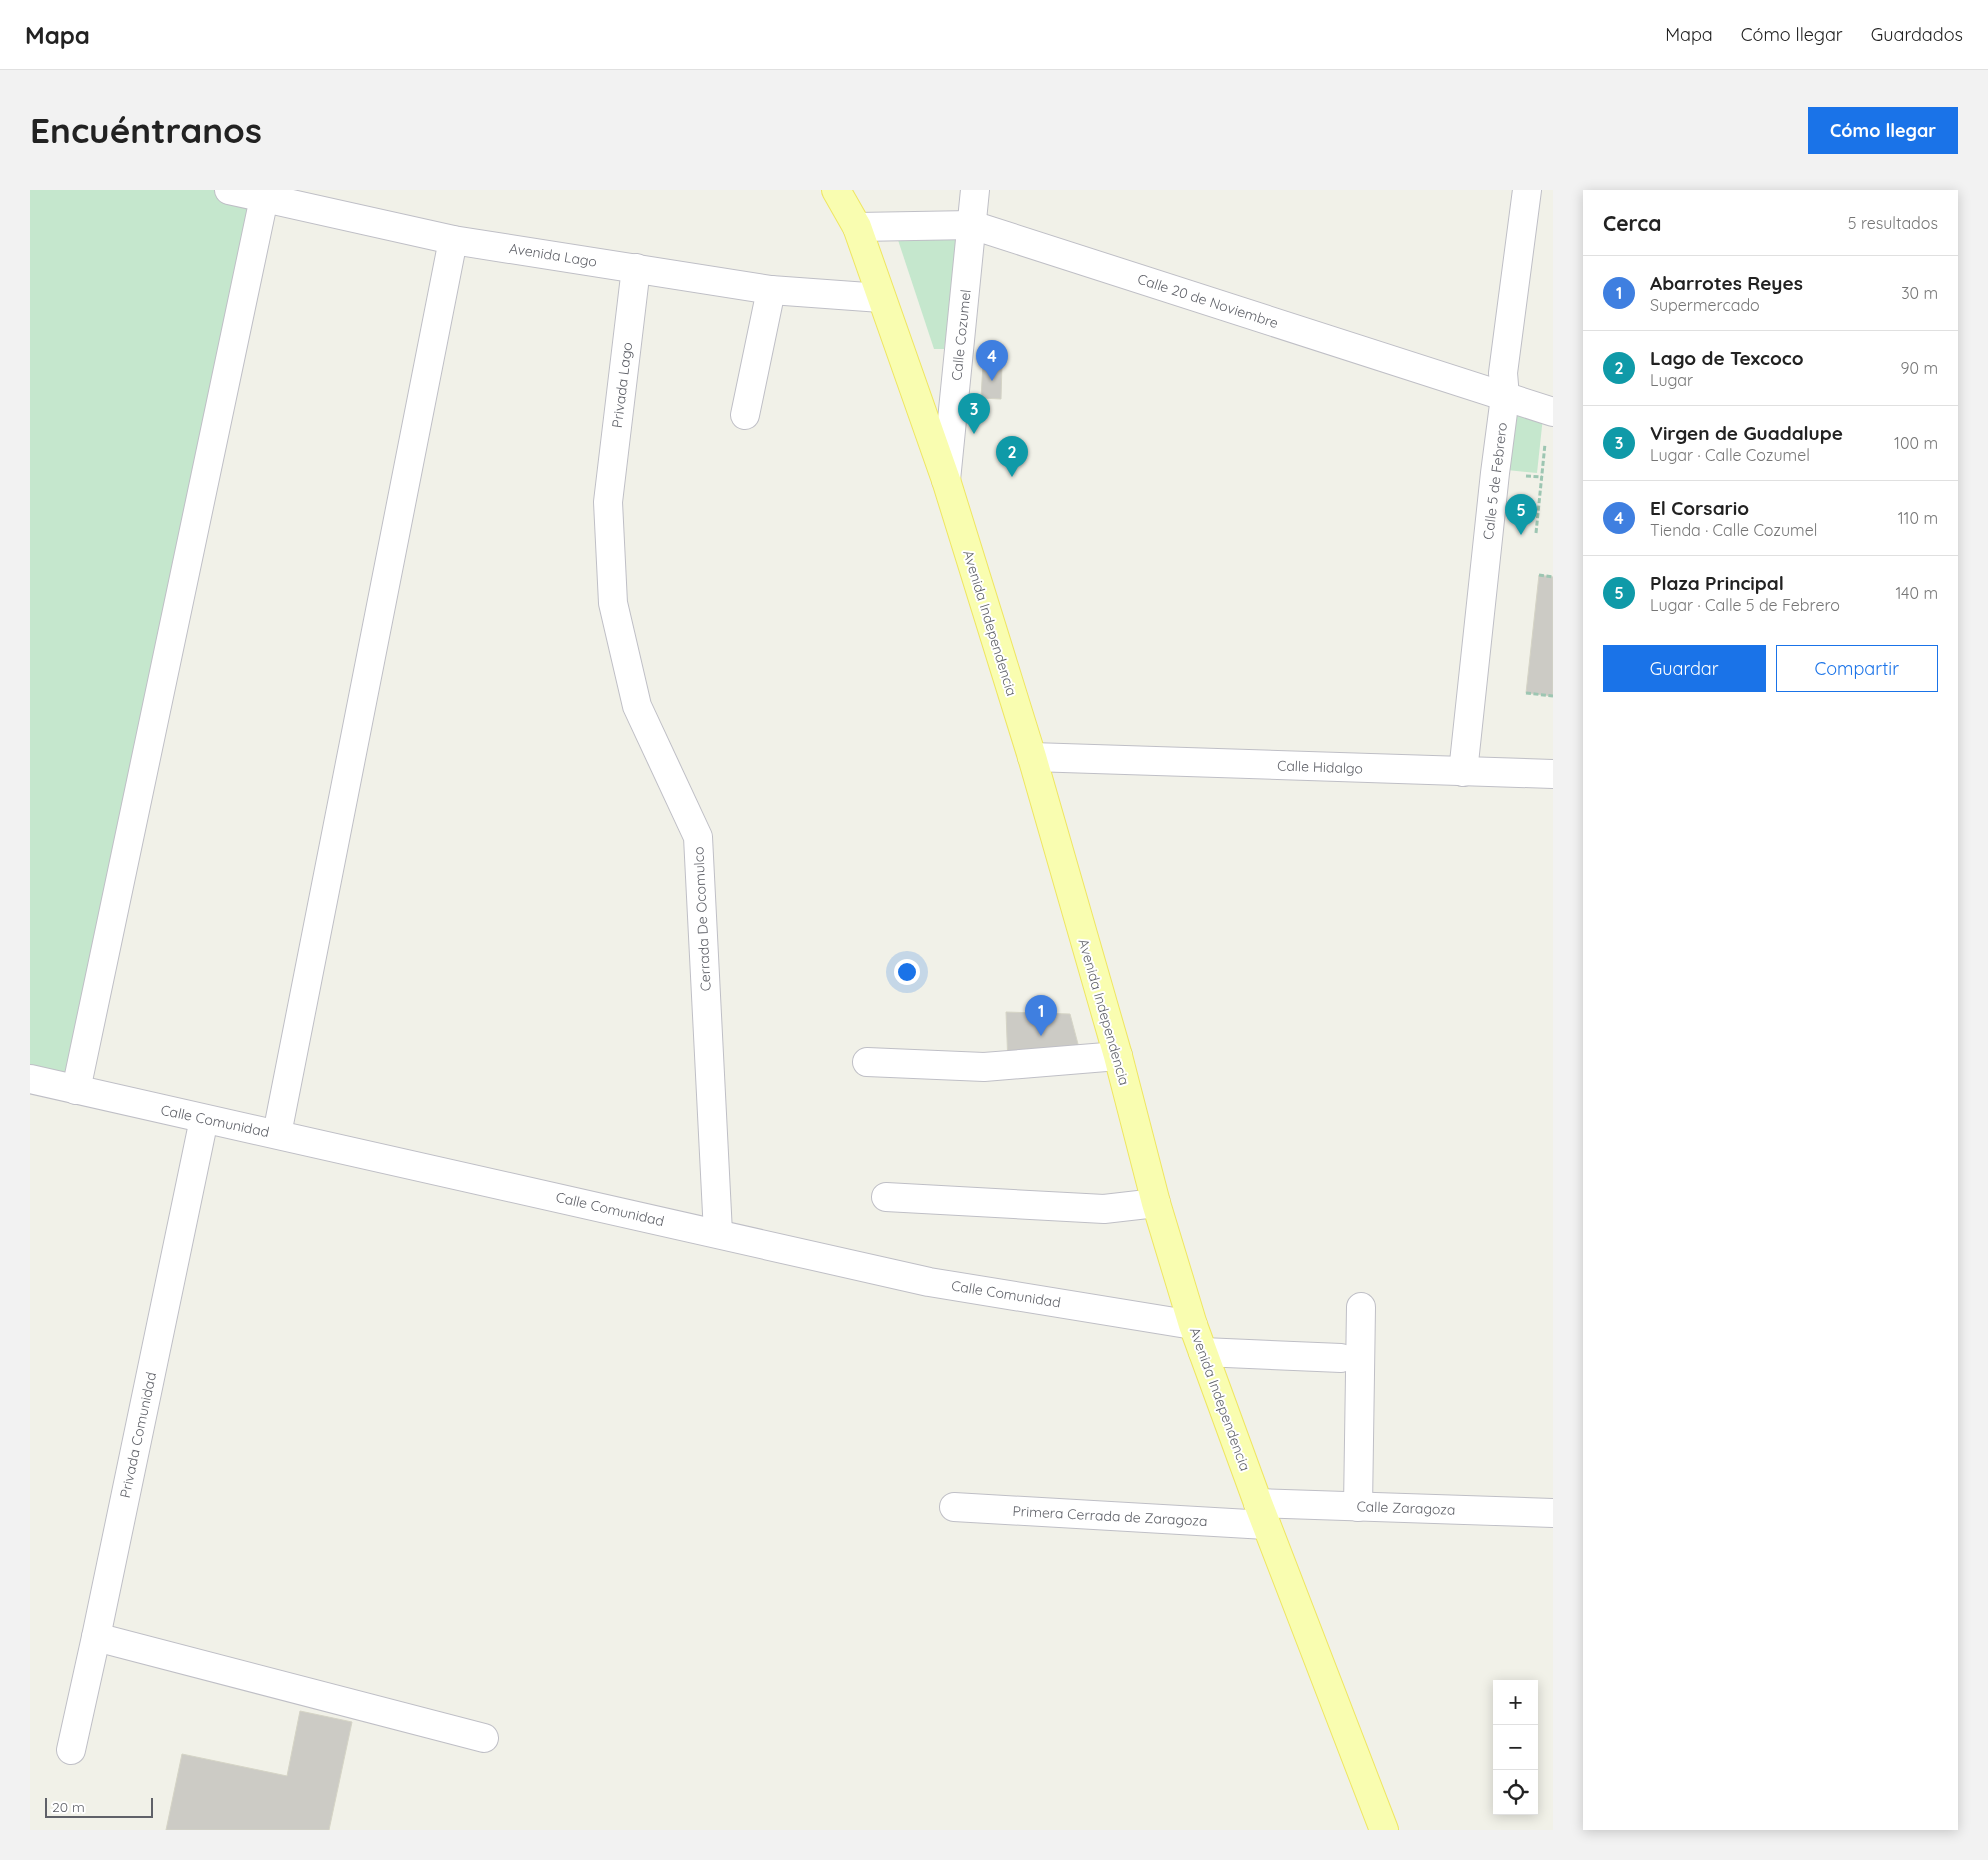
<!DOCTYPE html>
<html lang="es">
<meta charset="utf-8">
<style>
:root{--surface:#fff;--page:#f2f2f2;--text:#222;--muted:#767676;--line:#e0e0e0;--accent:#1a73e8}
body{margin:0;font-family:Quicksand,sans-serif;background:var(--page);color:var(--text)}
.controls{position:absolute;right:15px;bottom:15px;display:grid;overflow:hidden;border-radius:0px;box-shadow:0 2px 12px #0003}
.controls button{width:45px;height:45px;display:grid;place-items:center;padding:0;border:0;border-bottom:1px solid var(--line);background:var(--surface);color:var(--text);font:25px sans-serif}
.scale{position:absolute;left:15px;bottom:12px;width:108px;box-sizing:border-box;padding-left:5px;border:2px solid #5f6168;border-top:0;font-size:14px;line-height:18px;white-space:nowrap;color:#5f6168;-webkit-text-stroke:4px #fff;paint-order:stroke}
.you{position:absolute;left:876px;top:781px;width:18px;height:18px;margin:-12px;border:4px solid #fff;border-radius:50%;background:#1a73e8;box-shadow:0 0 0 8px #1a73e833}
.badge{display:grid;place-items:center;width:32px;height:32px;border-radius:50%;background:var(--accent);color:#fff;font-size:16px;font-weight:700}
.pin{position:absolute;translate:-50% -41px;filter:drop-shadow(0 1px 2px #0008)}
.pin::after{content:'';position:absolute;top:26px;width:18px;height:15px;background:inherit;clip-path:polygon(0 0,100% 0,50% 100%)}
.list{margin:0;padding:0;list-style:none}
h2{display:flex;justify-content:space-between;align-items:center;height:65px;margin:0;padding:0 20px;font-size:21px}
h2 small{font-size:16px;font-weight:400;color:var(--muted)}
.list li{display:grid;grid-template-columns:32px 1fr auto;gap:15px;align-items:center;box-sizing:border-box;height:75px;padding:0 20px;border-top:1px solid var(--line)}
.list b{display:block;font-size:19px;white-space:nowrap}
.list p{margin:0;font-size:16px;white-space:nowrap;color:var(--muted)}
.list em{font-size:16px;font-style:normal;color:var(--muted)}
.actions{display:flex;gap:10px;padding:15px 20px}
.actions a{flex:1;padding:11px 0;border:1px solid var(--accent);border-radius:0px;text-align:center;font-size:18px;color:var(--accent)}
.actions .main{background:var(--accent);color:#fff}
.icon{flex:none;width:28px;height:28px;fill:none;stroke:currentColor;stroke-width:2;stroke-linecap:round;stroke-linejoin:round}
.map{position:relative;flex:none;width:1523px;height:1640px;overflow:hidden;border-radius:0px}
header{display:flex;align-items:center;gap:30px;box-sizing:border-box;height:70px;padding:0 25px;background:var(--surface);border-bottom:1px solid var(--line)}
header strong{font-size:24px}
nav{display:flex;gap:28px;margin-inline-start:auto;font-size:18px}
.intro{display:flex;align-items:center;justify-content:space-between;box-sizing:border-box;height:120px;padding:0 30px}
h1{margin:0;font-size:35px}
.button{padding:12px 22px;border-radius:0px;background:var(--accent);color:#fff;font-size:18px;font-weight:700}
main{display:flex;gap:30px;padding:0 30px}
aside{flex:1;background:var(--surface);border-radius:0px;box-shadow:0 2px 12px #0003}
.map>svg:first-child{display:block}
.green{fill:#c5e7cd}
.building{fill:#cccbc5;stroke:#d5d4c6}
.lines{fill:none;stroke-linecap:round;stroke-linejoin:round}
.minor-casing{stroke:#bfbfc6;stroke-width:30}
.major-casing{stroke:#efe662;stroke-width:30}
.path{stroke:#9dc6b2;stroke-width:3;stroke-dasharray:5 2.5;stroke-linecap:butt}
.minor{stroke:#fff;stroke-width:28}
.major{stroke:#f9fdb0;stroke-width:28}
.labels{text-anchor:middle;stroke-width:4;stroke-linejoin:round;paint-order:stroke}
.street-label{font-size:14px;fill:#5f6168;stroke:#fff}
</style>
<header>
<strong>Mapa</strong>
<nav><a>Mapa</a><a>Cómo llegar</a><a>Guardados</a></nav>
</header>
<div class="intro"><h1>Encuéntranos</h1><a class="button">Cómo llegar</a></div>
<main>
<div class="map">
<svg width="1523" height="1640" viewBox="0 0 1523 1640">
<rect width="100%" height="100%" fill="#f1f1e8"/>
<g class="green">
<polygon points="0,0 199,0 234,8 46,900 0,889"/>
<polygon points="931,49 914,159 904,159 868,50"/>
<polygon points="1486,217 1513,227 1507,283 1477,280"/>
</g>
<g class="building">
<polygon points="953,174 972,174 971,209 951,208"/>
<polygon points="1509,385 1523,387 1523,506 1496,503"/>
<polygon points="976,822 1040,824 1052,869 978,875"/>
<polygon points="270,1521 322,1532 299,1640 136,1640 152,1564 257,1586"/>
</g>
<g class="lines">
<g class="minor-casing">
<g id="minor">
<polyline points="199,0 423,50 741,100 851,108"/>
<polyline points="827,37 942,35 1523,222"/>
<polyline points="606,78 578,312 583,413 607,516 668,647 688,1043"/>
<polyline points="715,225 741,100"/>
<polyline points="916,290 945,0"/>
<polyline points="1002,567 1523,584"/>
<polyline points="1433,582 1465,283 1475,207 1473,183 1497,0"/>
<polyline points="837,872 954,877 1088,866"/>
<polyline points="0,889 899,1092 1163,1135"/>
<polyline points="46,900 234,8"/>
<polyline points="247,944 423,50"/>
<polyline points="856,1007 1074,1019 1126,1013"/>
<polyline points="1173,1162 1311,1168"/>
<polyline points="1228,1313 1523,1323"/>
<polyline points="924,1317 1236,1335"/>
<polyline points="1328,1317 1331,1117"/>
<polyline points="66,1447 454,1548"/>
<polyline points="41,1560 66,1447 174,929"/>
</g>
</g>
<g class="major-casing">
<polyline id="major" points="806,0 827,37 916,290 1002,567 1088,866 1126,1013 1163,1135 1228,1313 1354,1640"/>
</g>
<g class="path">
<polyline points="1496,286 1512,287"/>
<polyline points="1506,343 1515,254"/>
<polyline points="1509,385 1523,387"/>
<polyline points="1496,503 1523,506"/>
</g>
<use href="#minor" class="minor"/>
<use href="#major" class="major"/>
</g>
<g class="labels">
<g class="street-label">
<text transform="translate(523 65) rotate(9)" y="5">Avenida Lago</text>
<text transform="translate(1178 111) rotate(18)" y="5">Calle 20 de Noviembre</text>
<text transform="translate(931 145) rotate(-84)" y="5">Calle Cozumel</text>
<text transform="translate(592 195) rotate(-83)" y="5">Privada Lago</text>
<text transform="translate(1465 291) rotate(-83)" y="5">Calle 5 de Febrero</text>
<text transform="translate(960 433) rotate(73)" y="5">Avenida Independencia</text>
<text transform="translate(1290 577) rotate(2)" y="5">Calle Hidalgo</text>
<text transform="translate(672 729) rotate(-93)" y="5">Cerrada De Ocomulco</text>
<text transform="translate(1074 822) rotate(74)" y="5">Avenida Independencia</text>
<text transform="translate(185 931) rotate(12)" y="5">Calle Comunidad</text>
<text transform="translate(580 1019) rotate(13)" y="5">Calle Comunidad</text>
<text transform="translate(976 1104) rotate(9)" y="5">Calle Comunidad</text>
<text transform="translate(1190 1209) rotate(70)" y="5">Avenida Independencia</text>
<text transform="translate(108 1245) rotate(-78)" y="5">Privada Comunidad</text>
<text transform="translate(1376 1318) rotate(2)" y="5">Calle Zaragoza</text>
<text transform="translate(1080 1326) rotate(3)" y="5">Primera Cerrada de Zaragoza</text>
</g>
</g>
</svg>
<div class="controls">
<button>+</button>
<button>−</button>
<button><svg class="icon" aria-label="locate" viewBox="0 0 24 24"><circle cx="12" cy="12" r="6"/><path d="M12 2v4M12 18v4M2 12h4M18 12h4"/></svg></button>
</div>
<div class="scale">20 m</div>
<div class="you"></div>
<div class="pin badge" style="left:1011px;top:846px;background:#3f7fe0">1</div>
<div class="pin badge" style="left:982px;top:287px;background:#0f9aa8">2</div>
<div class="pin badge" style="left:944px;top:244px;background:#0f9aa8">3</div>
<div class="pin badge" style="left:962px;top:191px;background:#3f7fe0">4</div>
<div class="pin badge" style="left:1491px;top:345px;background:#0f9aa8">5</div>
</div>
<aside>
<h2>Cerca<small>5 resultados</small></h2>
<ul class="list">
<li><span class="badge" style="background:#3f7fe0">1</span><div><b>Abarrotes Reyes</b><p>Supermercado</p></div><em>30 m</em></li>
<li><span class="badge" style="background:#0f9aa8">2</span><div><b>Lago de Texcoco</b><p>Lugar</p></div><em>90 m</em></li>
<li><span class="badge" style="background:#0f9aa8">3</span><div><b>Virgen de Guadalupe</b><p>Lugar · Calle Cozumel</p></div><em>100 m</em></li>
<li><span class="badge" style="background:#3f7fe0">4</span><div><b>El Corsario</b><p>Tienda · Calle Cozumel</p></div><em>110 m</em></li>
<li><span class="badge" style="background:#0f9aa8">5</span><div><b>Plaza Principal</b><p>Lugar · Calle 5 de Febrero</p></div><em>140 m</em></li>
</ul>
<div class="actions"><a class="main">Guardar</a><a>Compartir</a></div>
</aside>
</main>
